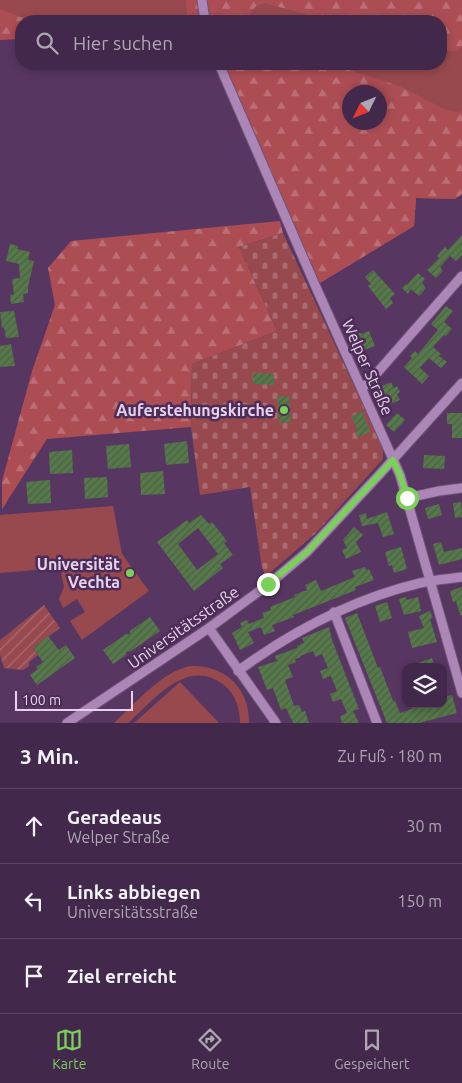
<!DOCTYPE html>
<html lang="de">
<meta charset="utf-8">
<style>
:root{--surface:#42284a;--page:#4c3454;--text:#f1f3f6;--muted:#aea6b5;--line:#5a4462;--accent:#79d158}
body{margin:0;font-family:Ubuntu,sans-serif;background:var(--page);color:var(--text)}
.controls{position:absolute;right:15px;bottom:15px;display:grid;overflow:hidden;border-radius:10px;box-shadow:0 2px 8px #0003}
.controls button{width:45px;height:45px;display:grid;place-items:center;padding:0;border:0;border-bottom:1px solid var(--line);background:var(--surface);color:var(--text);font:25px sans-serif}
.compass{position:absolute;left:342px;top:85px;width:45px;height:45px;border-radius:50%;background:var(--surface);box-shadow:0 2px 8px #0003;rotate:227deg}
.scale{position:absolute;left:15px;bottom:12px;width:118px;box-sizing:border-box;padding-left:5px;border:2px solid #e5d2ec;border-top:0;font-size:14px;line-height:18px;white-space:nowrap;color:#e5d2ec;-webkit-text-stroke:4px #4d2c57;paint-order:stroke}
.stop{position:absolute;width:15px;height:15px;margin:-11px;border:4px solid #79d158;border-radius:50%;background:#fff}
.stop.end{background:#79d158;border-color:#fff;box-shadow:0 1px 5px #0008}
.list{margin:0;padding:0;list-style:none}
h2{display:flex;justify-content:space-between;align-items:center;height:65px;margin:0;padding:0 20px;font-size:21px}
h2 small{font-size:16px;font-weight:400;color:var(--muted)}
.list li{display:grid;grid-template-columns:32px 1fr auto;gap:15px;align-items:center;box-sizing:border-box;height:75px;padding:0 20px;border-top:1px solid var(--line)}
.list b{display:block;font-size:19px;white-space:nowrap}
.list p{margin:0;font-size:16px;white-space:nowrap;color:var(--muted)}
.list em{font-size:16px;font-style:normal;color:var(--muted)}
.icon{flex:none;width:28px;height:28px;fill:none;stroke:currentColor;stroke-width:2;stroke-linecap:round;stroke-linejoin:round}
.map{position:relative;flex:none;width:462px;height:723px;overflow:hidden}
.search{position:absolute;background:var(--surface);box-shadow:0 2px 8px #0003;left:15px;right:15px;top:15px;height:55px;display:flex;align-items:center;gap:12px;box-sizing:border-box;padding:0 18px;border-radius:20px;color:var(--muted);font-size:19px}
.sheet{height:290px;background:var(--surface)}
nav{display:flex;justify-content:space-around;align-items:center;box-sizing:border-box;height:70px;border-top:1px solid var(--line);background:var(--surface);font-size:14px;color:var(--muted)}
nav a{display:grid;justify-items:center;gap:2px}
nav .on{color:var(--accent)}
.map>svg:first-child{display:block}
.grass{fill:#97494e;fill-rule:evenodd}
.forest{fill:url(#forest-firs);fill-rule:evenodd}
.cemetery{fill:url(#cemetery-stones)}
.garden{fill:url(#garden-furrows)}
.building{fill:url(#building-hatch);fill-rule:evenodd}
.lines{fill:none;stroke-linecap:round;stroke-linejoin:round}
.minor-casing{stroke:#6f5378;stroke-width:11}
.minor{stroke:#ab86b6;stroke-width:9}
.route{stroke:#79d158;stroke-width:6}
.poi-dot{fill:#79d158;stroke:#4d2c57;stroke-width:2}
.labels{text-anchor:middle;stroke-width:5;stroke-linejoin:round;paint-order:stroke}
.street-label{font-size:16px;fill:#e5d2ec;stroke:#4d2c57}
.poi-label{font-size:16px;font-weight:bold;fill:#e5d2ec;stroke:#4d2c57;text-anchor:end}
</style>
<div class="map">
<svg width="462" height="723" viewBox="0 0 462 723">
<defs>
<pattern id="forest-firs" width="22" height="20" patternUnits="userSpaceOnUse" patternTransform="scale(1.25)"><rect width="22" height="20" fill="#ac4d54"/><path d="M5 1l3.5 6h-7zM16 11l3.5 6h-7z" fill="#bb6e75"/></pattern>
<pattern id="cemetery-stones" width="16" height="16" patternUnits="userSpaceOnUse" patternTransform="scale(1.25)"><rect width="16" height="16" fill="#97494e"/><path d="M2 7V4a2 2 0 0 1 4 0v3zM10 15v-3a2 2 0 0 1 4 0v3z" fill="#aa6b70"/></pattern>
<pattern id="garden-furrows" width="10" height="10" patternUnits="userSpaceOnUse" patternTransform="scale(1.25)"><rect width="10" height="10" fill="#97494e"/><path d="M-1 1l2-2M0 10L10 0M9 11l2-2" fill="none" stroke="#aa6b70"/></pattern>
<pattern id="building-hatch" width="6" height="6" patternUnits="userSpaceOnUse" patternTransform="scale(1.25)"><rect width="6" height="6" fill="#557949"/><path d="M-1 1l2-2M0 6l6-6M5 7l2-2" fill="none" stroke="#4e5f48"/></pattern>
</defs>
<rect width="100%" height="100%" fill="#583662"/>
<g class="grass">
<path d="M0,0H462V194L455,199L416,198L414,226L320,283L222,64H441V21H21L0,40ZM350,92H380V122H350Z"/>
<polygon points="113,506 122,554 149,591 82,640 70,621 85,612 77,599 63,608 59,599 64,587 60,568 0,573 0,515"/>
<path d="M190,666C224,664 250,688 249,723H240C240,709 236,695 224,685C187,656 154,700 128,723H114C135,704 161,672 190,666Z"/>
<polygon points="180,682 219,723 134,723"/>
</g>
<g class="forest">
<polygon points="186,0 198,0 201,21 110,21 187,15"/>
<path d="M204,0H462V46C456,55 449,51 441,48V21H348L317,17L264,3L256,6L247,18V21H209Z"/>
<polygon points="0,9 20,17 54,21 21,21 21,39 0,40"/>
<path d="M222,64H330L399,86L446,110L458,112L462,110V194L455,199L416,198L414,226L320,283ZM350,92H380V122H350Z"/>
<polygon points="280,221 283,233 239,247 277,331 192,364 191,427 47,439 2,509 2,481 32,371 55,305 48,268 71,241"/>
</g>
<polygon class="cemetery" points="283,233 383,448 383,459 316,533 266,576 262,568 250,487 200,495 191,427 192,364 277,331 239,247"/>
<polygon class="garden" points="44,605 60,628 33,648 38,655 29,662 29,666 23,670 4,668 0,655 0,640"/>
<g class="building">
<polygon points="462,235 462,255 456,261 450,256 440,267 443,271 436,278 427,270 439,258 437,256 445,247 448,250"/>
<polygon points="10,244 18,246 17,249 30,252 28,260 34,261 28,287 28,293 23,294 24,302 11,304 10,295 14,294 12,279 20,278 19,264 6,261"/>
<polygon points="373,270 395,294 390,298 393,303 386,309 368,286 371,284 365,277"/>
<polygon points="418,273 425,279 422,283 426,288 419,296 411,289 408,294 402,288 406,284 407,285"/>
<polygon points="446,306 453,311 444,322 452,329 446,336 444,335 433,347 441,354 439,356 447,362 441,368 429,358 420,368 429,376 422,384 404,367 412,358 410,356 415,351 418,354 438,330 431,324"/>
<polygon points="14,311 19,337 6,338 4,327 2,328 0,312"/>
<polygon points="352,323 361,334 369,331 375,346 364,350 356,336 352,339 344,329"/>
<polygon points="11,344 15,366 0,367 0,346"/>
<polygon points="253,373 274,374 274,385 253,384"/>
<polygon points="391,382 394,388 397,386 400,392 397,394 400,400 388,405 380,387"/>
<polygon points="289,396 291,422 279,423 277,397"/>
<polygon points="362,411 370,432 357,437 355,431 358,430 351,416"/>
<polygon points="397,413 405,420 394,432 386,425"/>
<polygon points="447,413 462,413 462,438 452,438 452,424 447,424"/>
<polygon points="187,441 189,463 166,465 164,444"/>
<polygon points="129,444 131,467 108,469 106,446"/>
<polygon points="72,450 73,473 50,474 49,452"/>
<polygon points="424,455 445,456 444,469 423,468"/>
<polygon points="163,471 165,494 141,495 140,473"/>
<polygon points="107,477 108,497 85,499 84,478"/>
<polygon points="50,480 51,503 28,504 26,482"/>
<polygon points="461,502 462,517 455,518 453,503"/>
<polygon points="439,504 442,515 428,519 425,508"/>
<polygon points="387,512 394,534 383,537 378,523 362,526 359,515 366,513 367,519"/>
<path d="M201,515L209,524L212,522L227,541L224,543L233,555L220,564L223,568L194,591L157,542L187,520L189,523ZM198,528L218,554L197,570L178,544Z"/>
<polygon points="354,527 363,535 356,542 361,552 346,559 342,550 347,548 343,540"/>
<polygon points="441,542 444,552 462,548 462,559 439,565 433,544"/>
<polygon points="401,547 407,569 394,573 392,565 389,566 385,552"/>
<polygon points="365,567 366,570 369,569 374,580 355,587 356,590 293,615 294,617 272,625 275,631 264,635 261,627 248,632 254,643 240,650 232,633 242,627 240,623 247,620 249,624 264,618 262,613 271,610 270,607 295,597 294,595 307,590 305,585 316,580 321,591 355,577 352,571"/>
<polygon points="462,587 462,615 460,615 456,601 453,602 450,591"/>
<polygon points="406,597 407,600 418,597 421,611 404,615 399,599"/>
<polygon points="387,602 392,618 380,622 375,606"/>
<polygon points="430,611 433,618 430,619 437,642 412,648 408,632 424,628 419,616"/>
<polygon points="357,613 378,668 380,667 393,701 395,701 400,713 425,704 429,704 430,707 443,704 443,697 452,695 457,713 419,723 387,723 345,618"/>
<polygon points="150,617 160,631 131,651 126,652 126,655 113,664 103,650 126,634 130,634 130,631"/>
<polygon points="329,627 332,640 359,709 353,711 359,723 342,723 340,716 347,713 341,699 333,702 330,694 337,691 331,676 323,679 320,671 328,668 322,654 315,657 313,651 300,656 301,657 295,659 296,662 288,665 293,677 285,680 294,706 299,705 302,712 305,711 309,723 293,723 286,708 281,710 273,688 267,690 258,667 277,661 275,656 297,648 297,646 304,643 302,638"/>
<polygon points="48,636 59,650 66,645 75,658 37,685 30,675 38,669 36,667 43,662 33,648"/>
<polygon points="432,658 435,667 411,667 410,666"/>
</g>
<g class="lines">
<g class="minor-casing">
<g id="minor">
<polyline points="202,0 205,21"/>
<polyline points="219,64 315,285 400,475 462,693"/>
<polyline points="362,388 369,382 462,276"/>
<polyline points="407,498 439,491 462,488"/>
<polyline points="334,612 377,723"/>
<polyline points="209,628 276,723"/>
<path d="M238,671C294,630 353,599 420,583C434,580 448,579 462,577"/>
<polyline points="67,723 209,628 269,584 307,552 379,475 462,383"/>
</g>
</g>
<use href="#minor" class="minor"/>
</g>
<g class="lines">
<polyline class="route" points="268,584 307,552 393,460 400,475 407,498"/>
</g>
<g class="poi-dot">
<circle cx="284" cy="410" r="5"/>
<circle cx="130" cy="573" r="5"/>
</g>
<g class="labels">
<g class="street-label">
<text transform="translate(368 367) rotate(66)" y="6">Welper Straße</text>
<text transform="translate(183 627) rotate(-35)" y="6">Universitätsstraße</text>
</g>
<g class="poi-label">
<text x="274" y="416">Auferstehungskirche</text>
<text x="120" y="570">Universität<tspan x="120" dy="18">Vechta</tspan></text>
</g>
</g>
</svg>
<div class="controls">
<button><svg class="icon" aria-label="layers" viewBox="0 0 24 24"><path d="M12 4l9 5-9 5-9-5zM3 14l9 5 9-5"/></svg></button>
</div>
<svg class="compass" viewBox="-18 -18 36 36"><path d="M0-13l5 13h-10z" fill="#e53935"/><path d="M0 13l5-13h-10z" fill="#aea6b5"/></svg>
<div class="scale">100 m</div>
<div class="stop" style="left:407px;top:498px"></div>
<div class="stop end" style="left:268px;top:584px"></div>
<div class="search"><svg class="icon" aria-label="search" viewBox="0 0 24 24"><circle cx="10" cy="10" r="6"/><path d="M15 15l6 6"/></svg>Hier suchen</div>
</div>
<section class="sheet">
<h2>3 Min.<small>Zu Fuß · 180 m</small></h2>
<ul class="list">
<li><svg class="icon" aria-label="ahead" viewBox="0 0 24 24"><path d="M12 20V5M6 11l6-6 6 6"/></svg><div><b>Geradeaus</b><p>Welper Straße</p></div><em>30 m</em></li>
<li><svg class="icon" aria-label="left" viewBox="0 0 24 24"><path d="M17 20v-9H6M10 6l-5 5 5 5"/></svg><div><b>Links abbiegen</b><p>Universitätsstraße</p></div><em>150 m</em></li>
<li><svg class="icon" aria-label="arrive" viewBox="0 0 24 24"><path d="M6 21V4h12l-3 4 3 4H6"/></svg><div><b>Ziel erreicht</b></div></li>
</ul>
</section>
<nav>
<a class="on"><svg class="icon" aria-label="map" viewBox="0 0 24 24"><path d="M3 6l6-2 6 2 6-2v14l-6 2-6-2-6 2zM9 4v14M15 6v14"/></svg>Karte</a>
<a><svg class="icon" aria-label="directions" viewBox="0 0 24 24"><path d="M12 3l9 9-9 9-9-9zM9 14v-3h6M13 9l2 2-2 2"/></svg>Route</a>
<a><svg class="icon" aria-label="saved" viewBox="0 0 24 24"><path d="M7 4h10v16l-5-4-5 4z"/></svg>Gespeichert</a>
</nav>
